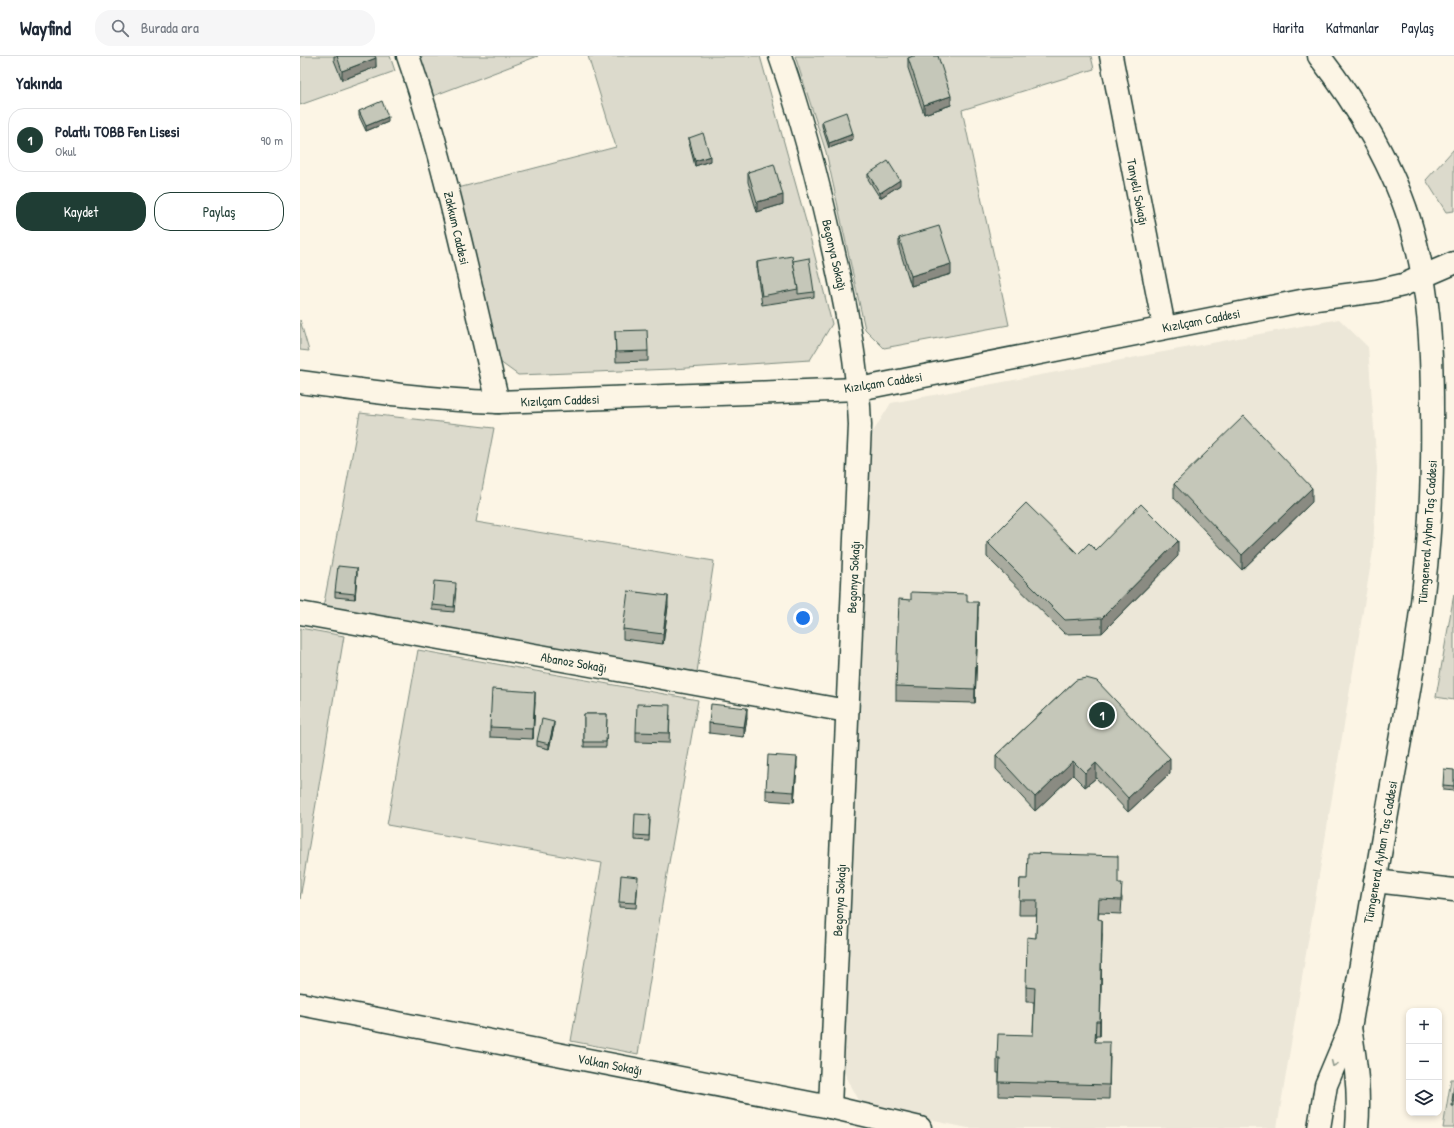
<!DOCTYPE html>
<html lang="tr">
<meta charset="utf-8">
<style>
:root{--surface:#fff;--page:#f6f6f7;--text:#1f2937;--muted:#747a83;--line:#e0e1e3;--accent:#1f3d34}
body{margin:0;font-family:"Patrick Hand",sans-serif;background:var(--page);color:var(--text)}
.controls{position:absolute;right:12px;bottom:12px;display:grid;overflow:hidden;border-radius:8px;box-shadow:0 2px 6px #0003}
.controls button{width:36px;height:36px;display:grid;place-items:center;padding:0;border:0;border-bottom:1px solid var(--line);background:var(--surface);color:var(--text);font:20px sans-serif}
.you{position:absolute;left:503px;top:562px;width:14px;height:14px;margin:-10px;border:3px solid #fff;border-radius:50%;background:#1a73e8;box-shadow:0 0 0 6px #1a73e833}
.badge{display:grid;place-items:center;width:26px;height:26px;border-radius:50%;background:var(--accent);color:#fff;font-size:13px;font-weight:700}
.pin{position:absolute;translate:-50% -50%;border:2px solid #fff;box-shadow:0 1px 4px #0006}
.list{margin:0;padding:0;list-style:none}
h2{display:flex;justify-content:space-between;align-items:center;height:52px;margin:0;padding:0 16px;font-size:17px}
h2 small{font-size:13px;font-weight:400;color:var(--muted)}
.list li{display:grid;grid-template-columns:26px 1fr auto;gap:12px;align-items:center;box-sizing:border-box;height:64px;margin:0 8px 8px;padding:0 8px;border:1px solid var(--line);border-radius:16px}
.list b{display:block;font-size:15px;white-space:nowrap}
.list p{margin:0;font-size:13px;white-space:nowrap;color:var(--muted)}
.list em{font-size:13px;font-style:normal;color:var(--muted)}
.actions{display:flex;gap:8px;padding:12px 16px}
.actions a{flex:1;padding:9px 0;border:1px solid var(--accent);border-radius:16px;text-align:center;font-size:14px;color:var(--accent)}
.actions .main{background:var(--accent);color:#fff}
.icon{flex:none;width:22px;height:22px;fill:none;stroke:currentColor;stroke-width:2;stroke-linecap:round;stroke-linejoin:round}
.map{position:relative;flex:none;width:1154px;height:1072px;overflow:hidden}
header{display:flex;align-items:center;gap:24px;box-sizing:border-box;height:56px;padding:0 20px;background:var(--surface);border-bottom:1px solid var(--line)}
header strong{font-size:19px}
nav{display:flex;gap:22px;margin-inline-start:auto;font-size:14px}
.search{width:280px;height:36px;background:var(--page);display:flex;align-items:center;gap:10px;box-sizing:border-box;padding:0 14px;border-radius:16px;color:var(--muted);font-size:15px}
main{display:flex}
aside{flex:1;background:var(--surface)}
.map>svg:first-child{display:block}
.built{fill:#ece7d8}
.green{fill:#dcdacc;stroke:#7e8c80}
.lines{fill:none;stroke-linecap:round;stroke-linejoin:round}
.street-casing{stroke:#1f3d34;stroke-width:25}
.secondary-casing{stroke:#1f3d34;stroke-width:25}
.street{stroke:#fcf5e5;stroke-width:22}
.secondary{stroke:#fcf5e5;stroke-width:22}
.wall{fill:#a9ab9f;stroke:#1f3d34}
.shaded-wall{fill:#8a8b82;stroke:#1f3d34}
.building{fill:#c5c7b9;stroke:#1f3d34}
.oneway{stroke:#8e998c}
.labels{text-anchor:middle;stroke-width:3.5;stroke-linejoin:round;paint-order:stroke}
.street-label{font-size:13px;fill:#1f3d34;stroke:#fcf5e5}
</style>
<header>
<strong>Wayfind</strong>
<div class="search"><svg class="icon" aria-label="search" viewBox="0 0 24 24"><circle cx="10" cy="10" r="6"/><path d="M15 15l6 6"/></svg>Burada ara</div>
<nav><a>Harita</a><a>Katmanlar</a><a>Paylaş</a></nav>
</header>
<main>
<aside>
<h2>Yakında<small></small></h2>
<ul class="list">
<li><span class="badge">1</span><div><b>Polatlı TOBB Fen Lisesi</b><p>Okul</p></div><em>90 m</em></li>
</ul>
<div class="actions"><a class="main">Kaydet</a><a>Paylaş</a></div>
</aside>
<div class="map">
<svg width="1154" height="1072" viewBox="0 0 1154 1072">
<rect width="100%" height="100%" fill="#fcf5e5"/>
<filter id="ink" filterUnits="userSpaceOnUse"><feTurbulence type="fractalNoise" baseFrequency=".025" numOctaves="2"/><feDisplacementMap in="SourceGraphic" scale="8" xChannelSelector="R" yChannelSelector="G"/><feConvolveMatrix kernelMatrix="1 2 1 2 8 2 1 2 1" color-interpolation-filters="sRGB"/></filter>
<g filter="url(#ink)">
<polygon class="built" points="1039,263 1068,291 1077,413 1073,495 977,1072 668,1072 562,1050 542,1013 571,379 591,347"/>
<g class="green">
<polygon points="0,0 90,0 95,15 0,49"/>
<polygon points="120,0 238,0 133,40"/>
<polygon points="288,0 460,0 507,169 532,268 510,304 372,313 218,319 200,306 158,132 316,91"/>
<polygon points="495,0 791,0 794,13 662,54 709,269 584,292 565,273 526,96"/>
<polygon points="1154,93 1154,155 1146,156 1126,124"/>
<polygon points="0,264 9,295 0,294"/>
<polygon points="60,357 194,372 176,466 414,505 397,616 23,552"/>
<polygon points="1154,538 1154,644 1136,641"/>
<polygon points="0,572 44,580 0,843"/>
<polygon points="118,594 398,644 367,818 338,998 271,985 302,807 87,769"/>
<polygon points="1151,1023 1154,1023 1154,1072 1143,1072"/>
</g>
<g class="lines">
<g class="street-casing">
<g id="street">
<path d="M480,0C502,63 519,128 533,193C546,251 558,309 560,369L530,1051"/>
<polyline points="811,0 864,271"/>
<polyline points="0,557 547,655"/>
<polyline points="1075,825 1154,834"/>
<polyline points="0,948 530,1051 620,1072"/>
</g>
</g>
<g class="secondary-casing">
<g id="secondary">
<path d="M108,0C147,112 170,230 198,346"/>
<path d="M0,326C66,335 131,344 198,346L559,333L1001,245L1077,235L1103,229L1154,207"/>
<path d="M1050,972C1056,1006 1060,1038 1057,1072"/>
<path d="M1019,1072L1026,1029L1050,972C1064,891 1078,810 1092,729C1104,662 1117,596 1124,529C1131,471 1133,412 1132,353C1132,292 1129,231 1112,173C1096,115 1056,47 1019,0"/>
</g>
</g>
<use href="#street" class="street"/>
<use href="#secondary" class="secondary"/>
</g>
<g class="wall">
<polygon points="34,0 75,0 76,11 42,24 34,4"/>
<polygon points="608,2 651,49 624,58 608,12"/>
<polygon points="59,55 88,66 66,75 59,60"/>
<polygon points="522,65 553,83 529,92 522,70"/>
<polygon points="389,82 410,105 395,110 389,87"/>
<polygon points="448,116 483,148 457,156 448,126"/>
<polygon points="568,118 600,129 580,142 568,123"/>
<polygon points="599,182 651,218 611,230 599,192"/>
<polygon points="493,205 514,236 514,241 462,249 457,216 457,206"/>
<polygon points="315,275 348,295 348,305 316,306"/>
<polygon points="874,428 1012,446 942,514 874,442"/>
<polygon points="687,486 778,498 796,494 878,500 802,577 765,578 687,501"/>
<polygon points="57,517 55,543 35,541 35,536"/>
<polygon points="156,532 154,556 132,554 132,549"/>
<polygon points="667,546 678,561 675,647 596,645 596,630"/>
<polygon points="368,550 363,588 323,583 323,573"/>
<polygon points="776,624 870,717 828,756 796,722 785,731 773,719 735,755 696,713 696,699"/>
<polygon points="235,646 233,683 190,681 190,671"/>
<polygon points="284,658 307,658 306,691 284,691"/>
<polygon points="370,659 369,687 336,686 336,676"/>
<polygon points="447,662 444,681 409,677 409,667"/>
<polygon points="254,671 249,693 237,690 237,685"/>
<polygon points="497,711 494,746 466,744 466,734"/>
<polygon points="1154,714 1154,735 1143,734 1143,729"/>
<polygon points="350,764 349,785 334,784 334,779"/>
<polygon points="720,823 818,827 822,842 821,858 799,857 798,863 802,878 800,980 796,980 795,986 810,1001 809,1043 699,1040 699,1017 697,1017 697,1003 733,979 734,946 726,946 726,931 736,882 737,859 719,859"/>
<polygon points="338,826 336,852 319,851 319,846"/>
<polygon points="1154,1030 1154,1050 1152,1050"/>
</g>
<g class="shaded-wall">
<polygon points="76,2 76,11 42,24 42,15"/>
<polygon points="651,40 651,49 624,58 624,49"/>
<polygon points="88,61 88,66 66,75 66,70"/>
<polygon points="553,78 553,83 529,92 529,87"/>
<polygon points="410,100 410,105 395,110 395,105"/>
<polygon points="600,124 600,129 580,142 580,137"/>
<polygon points="483,139 483,148 457,156 457,146"/>
<polygon points="651,208 651,218 611,230 611,220"/>
<polygon points="1012,432 1012,446 942,514 942,499"/>
<polygon points="878,485 878,500 802,577 802,562"/>
<polygon points="57,512 57,517 55,543 55,538"/>
<polygon points="368,540 368,550 363,588 363,578"/>
<polygon points="678,546 678,561 675,647 675,633"/>
<polygon points="235,636 235,646 233,683 233,673"/>
<polygon points="447,652 447,662 444,681 444,671"/>
<polygon points="254,666 254,671 249,693 249,688"/>
<polygon points="497,701 497,711 494,746 494,736"/>
<polygon points="870,702 870,717 828,756 828,742"/>
<polygon points="773,705 773,719 735,755 735,741"/>
<polygon points="796,707 796,722 785,731 785,717"/>
<polygon points="802,864 802,878 800,980 800,965"/>
</g>
<g class="building">
<polygon points="37,0 75,0 76,2 42,15"/>
<polygon points="613,0 638,0 651,40 624,49 608,2"/>
<polygon points="82,45 88,61 66,70 59,55"/>
<polygon points="546,56 553,78 529,87 522,65"/>
<polygon points="403,77 410,100 395,105 389,82"/>
<polygon points="588,105 600,124 580,137 568,118"/>
<polygon points="474,108 483,139 457,146 448,116"/>
<polygon points="639,170 651,208 611,220 599,182"/>
<polygon points="492,200 498,233 462,240 457,206"/>
<polygon points="509,202 514,236 498,238 498,233 493,205"/>
<polygon points="347,274 348,295 316,296 315,275"/>
<polygon points="944,360 1012,432 942,499 874,428"/>
<polygon points="726,447 778,498 789,487 796,494 841,448 878,485 802,562 765,564 687,486"/>
<polygon points="38,510 57,512 55,538 35,536"/>
<polygon points="134,525 156,527 154,551 132,549"/>
<polygon points="328,535 368,540 363,578 323,573"/>
<polygon points="611,536 667,538 667,546 678,546 675,633 596,630 599,543 611,544"/>
<polygon points="786,622 797,625 870,702 828,742 796,707 785,717 773,705 735,741 696,699 776,624"/>
<polygon points="192,633 235,636 233,673 190,671"/>
<polygon points="337,648 370,649 369,677 336,676"/>
<polygon points="411,648 447,652 444,671 409,667"/>
<polygon points="284,658 307,658 306,686 284,686"/>
<polygon points="242,663 254,666 249,688 237,685"/>
<polygon points="468,699 497,701 494,736 466,734"/>
<polygon points="1144,713 1154,714 1154,730 1143,729"/>
<polygon points="335,758 350,759 349,780 334,779"/>
<polygon points="728,797 818,800 818,827 822,827 821,844 799,843 798,863 802,864 800,965 796,965 795,986 810,986 809,1029 699,1026 700,1003 697,1003 698,978 733,979 735,932 726,931 727,881 736,882 737,844 719,844 720,823 727,823"/>
<polygon points="321,819 338,821 336,847 319,846"/>
<polygon points="1154,1030 1154,1045 1152,1045"/>
</g>
<defs><path id="oneway-chevron" d="M-2-3.5L2.5 0L-2 3.5" fill="none" stroke-width="1.6" stroke-linecap="round" stroke-linejoin="round"/></defs>
<use class="oneway" href="#oneway-chevron" transform="translate(1034 1008) rotate(114)"/>
</g>
<g class="labels">
<g class="street-label">
<text transform="translate(838 136) rotate(79)" y="5">Tanyeli Sokağı</text>
<text transform="translate(157 172) rotate(77)" y="5">Zakkum Caddesi</text>
<text transform="translate(535 199) rotate(77)" y="5">Begonya Sokağı</text>
<text transform="translate(901 264) rotate(-11)" y="5">Kızılçam Caddesi</text>
<text transform="translate(583 326) rotate(-9)" y="5">Kızılçam Caddesi</text>
<text transform="translate(260 344) rotate(-2)" y="5">Kızılçam Caddesi</text>
<text transform="translate(1127 476) rotate(-86)" y="5">Tümgeneral Ayhan Taş Caddesi</text>
<text transform="translate(553 521) rotate(-87)" y="5">Begonya Sokağı</text>
<text transform="translate(274 606) rotate(10)" y="5">Abanoz Sokağı</text>
<text transform="translate(1080 796) rotate(-80)" y="5">Tümgeneral Ayhan Taş Caddesi</text>
<text transform="translate(539 844) rotate(-87)" y="5">Begonya Sokağı</text>
<text transform="translate(310 1008) rotate(11)" y="5">Volkan Sokağı</text>
</g>
</g>
</svg>
<div class="controls">
<button>+</button>
<button>−</button>
<button><svg class="icon" aria-label="layers" viewBox="0 0 24 24"><path d="M12 4l9 5-9 5-9-5zM3 14l9 5 9-5"/></svg></button>
</div>
<div class="you"></div>
<div class="pin badge" style="left:802px;top:659px">1</div>
</div>
</main>
